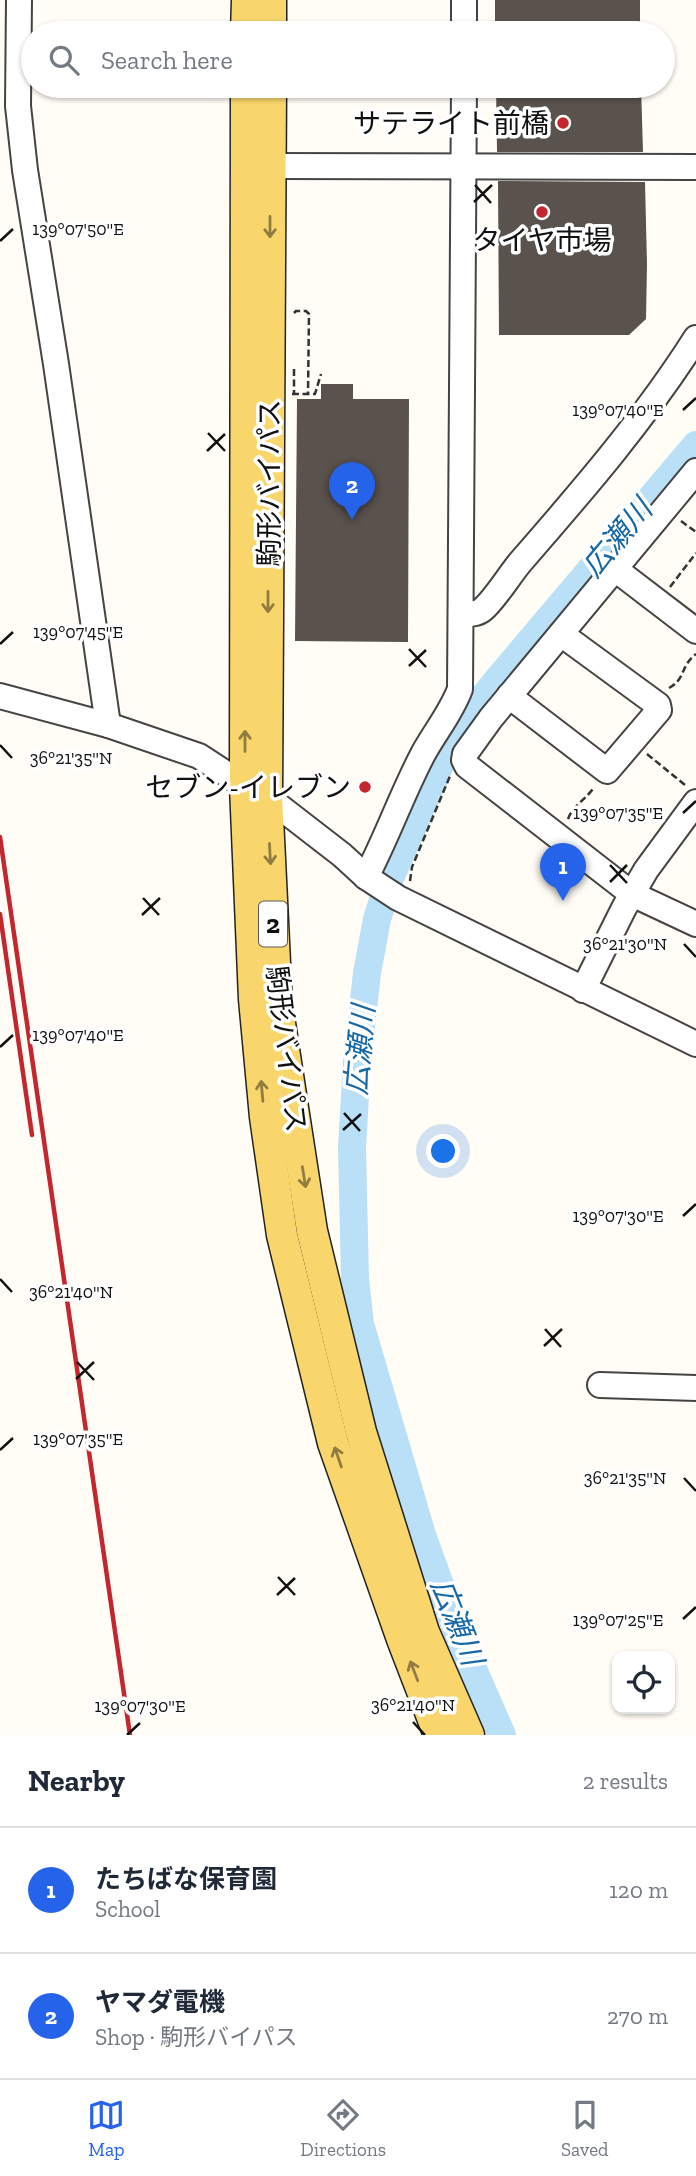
<!DOCTYPE html>
<meta charset="utf-8">
<style>
:root{--surface:#fff;--page:#f2f2f3;--text:#1f2937;--muted:#747a83;--line:#e0e1e3;--accent:#2563eb}
body{margin:0;font-family:"Zilla Slab","Noto Sans JP",serif;background:var(--page);color:var(--text)}
.controls{position:absolute;right:21px;bottom:21px;display:grid;overflow:hidden;border-radius:14px;box-shadow:0 2px 5px #0004}
.controls button{width:63px;height:63px;display:grid;place-items:center;padding:0;border:0;border-bottom:2px solid var(--line);background:var(--surface);color:var(--text);font:35px sans-serif}
.you{position:absolute;left:444px;top:1152px;width:24px;height:24px;margin:-18px;border:5px solid #fff;border-radius:50%;background:#1a73e8;box-shadow:0 0 0 10px #1a73e833}
.badge{display:grid;place-items:center;width:46px;height:46px;border-radius:50%;background:var(--accent);color:#fff;font-size:23px;font-weight:700}
.pin{position:absolute;translate:-50% -58px;filter:drop-shadow(0 2px 4px #0008)}
.pin::after{content:'';position:absolute;top:37px;width:24px;height:21px;background:inherit;clip-path:polygon(0 0,100% 0,50% 100%)}
.list{margin:0;padding:0;list-style:none}
h2{display:flex;justify-content:space-between;align-items:center;height:91px;margin:0;padding:0 28px;font-size:30px}
h2 small{font-size:23px;font-weight:400;color:var(--muted)}
.list li{display:grid;grid-template-columns:46px 1fr auto;gap:21px;align-items:center;box-sizing:border-box;height:126px;padding:0 28px;border-top:2px solid var(--line)}
.list b{display:block;font-size:26px;white-space:nowrap}
.list p{margin:0;font-size:23px;white-space:nowrap;color:var(--muted)}
.list em{font-size:23px;font-style:normal;color:var(--muted)}
.icon{flex:none;width:38px;height:38px;fill:none;stroke:currentColor;stroke-width:2;stroke-linecap:round;stroke-linejoin:round}
.map{position:relative;flex:none;width:696px;height:1735px;overflow:hidden}
.search{position:absolute;background:var(--surface);box-shadow:0 2px 5px #0004;left:21px;right:21px;top:21px;height:77px;display:flex;align-items:center;gap:18px;box-sizing:border-box;padding:0 24px;border-radius:38px;color:var(--muted);font-size:26px}
.sheet{height:343px;background:var(--surface)}
nav{display:flex;justify-content:space-around;align-items:center;box-sizing:border-box;height:98px;border-top:2px solid var(--line);background:var(--surface);font-size:19px;color:var(--muted)}
nav a{display:grid;justify-items:center;gap:4px}
nav .on{color:var(--accent)}
.map>svg:first-child{display:block}
.lines{fill:none;stroke-linecap:round;stroke-linejoin:round}
.river{stroke:#b9e0f7;stroke-width:28}
.building{fill:#5a524d}
.minor-casing{stroke:#444;stroke-width:28}
.major-casing{stroke:#222;stroke-width:33}
.path{stroke:#333;stroke-width:2.5;stroke-dasharray:7 3.5;stroke-linecap:butt}
.minor{stroke:#fff;stroke-width:24}
.major{stroke:#f9d66b;stroke-width:30}
.rail{stroke:#c4262e;stroke-width:4.5}
.oneway{stroke:#917d42}
.ticks{fill:none;stroke:#111;stroke-width:2.5}
.poi-dot{fill:#c4262e;stroke:#fff;stroke-width:2.5}
.labels{text-anchor:middle;stroke-width:7;stroke-linejoin:round;paint-order:stroke}
.shield{fill:#fff;stroke:#585858;stroke-width:2}
.shield-label{font-size:26px;font-weight:bold;fill:#111}
.poi-label{font-size:28px;fill:#111;stroke:#fff;text-anchor:end}
.street-label{font-size:28px;fill:#111;stroke:#fff}
.water-label{font-size:30px;font-style:italic;fill:#1768a6;stroke:#fff}
.ticks-label{font-size:18px;text-anchor:middle;fill:#111;stroke:#fff;stroke-width:7;stroke-linejoin:round;paint-order:stroke}
</style>
<div class="map">
<svg width="696" height="1735" viewBox="0 0 696 1735">
<rect width="100%" height="100%" fill="#fffdf5"/>
<g class="lines">
<polyline class="river" points="502,1735 459,1637 422,1535 360,1324 355,1279 352,1147 357,1063 367,973 377,919 390,878 448,747 461,727 494,684 696,445"/>
</g>
<g class="building">
<rect x="495" y="0" width="145" height="33"/>
<polygon points="496,86 641,86 643,152 497,152"/>
<polygon points="498,181 645,182 647,264 646,319 629,335 499,335"/>
<polygon points="321,384 353,384 353,399 409,399 408,642 295,641 297,399 321,399"/>
</g>
<g class="lines">
<g class="minor-casing">
<g id="minor">
<polyline points="19,0 18,106 25,170 56,364 108,725"/>
<polyline points="464,33 464,0"/>
<polyline points="271,166 696,167"/>
<polyline points="696,471 491,718 465,754 464,760 467,766 632,894 696,924"/>
<polyline points="615,569 696,631"/>
<path d="M462,614C469,614 477,614 482,610C495,600 511,572 523,559C584,489 646,417 696,338"/>
<polyline points="0,696 108,725 199,756 245,786 267,797 342,855 366,877 398,898 696,1044"/>
<polyline points="509,696 607,771 659,710 658,705 561,634"/>
<path d="M366,877C387,837 402,794 423,754C435,732 451,713 460,689L464,86"/>
<polyline points="583,990 624,908 646,870 696,802"/>
<polyline points="600,1385 696,1388"/>
</g>
</g>
<g class="major-casing">
<g id="major">
<polyline points="246,33 247,0"/>
<polyline points="271,33 271,0"/>
<polyline points="246,86 245,786 254,999 265,1117 282,1235 333,1443 402,1639 439,1735"/>
<polyline points="271,86 267,797 277,1004 312,1231 361,1432 424,1632 469,1735"/>
</g>
</g>
<g class="path">
<polyline points="294,313 296,311 306,311 309,314 308,393"/>
<polyline points="294,369 294,394"/>
<polyline points="292,394 315,394 321,374"/>
<polyline points="681,521 696,532"/>
<polyline points="670,587 696,553"/>
<path d="M669,688C686,679 680,666 696,654"/>
<polyline points="647,754 685,785"/>
<path d="M568,819C573,805 587,799 594,787"/>
<polyline points="410,881 412,867 450,776"/>
</g>
<use href="#minor" class="minor"/>
<use href="#major" class="major"/>
<g class="rail">
<polyline points="0,837 130,1735"/>
<polyline points="0,914 32,1135"/>
</g>
</g>
<defs><path id="oneway-shaft" d="M-6 0H5M1.5-3L5.5 0L1.5 3" fill="none" stroke-width="1.6" stroke-linecap="round" stroke-linejoin="round" transform="scale(1.75)"/></defs>
<g class="oneway">
<use href="#oneway-shaft" transform="translate(270 227) rotate(90)"/>
<use href="#oneway-shaft" transform="translate(268 602) rotate(90)"/>
<use href="#oneway-shaft" transform="translate(245 741) rotate(-90)"/>
<use href="#oneway-shaft" transform="translate(270 854) rotate(87)"/>
<use href="#oneway-shaft" transform="translate(262 1091) rotate(-95)"/>
<use href="#oneway-shaft" transform="translate(304 1177) rotate(81)"/>
<use href="#oneway-shaft" transform="translate(338 1457) rotate(-109)"/>
<use href="#oneway-shaft" transform="translate(414 1671) rotate(-111)"/>
</g>
<path class="ticks" d="M475,185L491,203M474,202L492,185M0,241L13,229M683,410L696,398M208,433L225,451M207,451L225,434M0,644L13,632M409,649L426,667M409,666L426,650M0,745L12,758M683,813L696,801M610,865L627,883M610,882L627,865M143,898L159,915M142,915L160,898M684,944L696,957M0,1047L13,1035M344,1113L360,1131M343,1130L361,1114M683,1216L696,1204M0,1279L12,1292M545,1329L561,1347M544,1346L562,1329M77,1362L94,1380M76,1379L94,1362M0,1450L13,1438M684,1478L696,1491M278,1577L295,1595M277,1595L295,1578M683,1619L696,1607M413,1722L425,1735M127,1735L140,1723"/>
<g class="poi-dot">
<circle cx="563" cy="123" r="7"/>
<circle cx="542" cy="212" r="7"/>
<circle cx="365" cy="787" r="7"/>
</g>
<g class="labels">
<rect class="shield" x="259" y="901.5" width="28" height="45" rx="5"/>
<g class="shield-label">
<text x="273" y="933">2</text>
</g>
<g class="poi-label">
<text x="549" y="133">サテライト前橋</text>
<text x="542" y="250" text-anchor="middle">タイヤ市場</text>
<text x="351" y="797">セブン-イレブン</text>
</g>
<g class="street-label">
<text transform="translate(269 483) rotate(-90)" y="10">駒形バイパス</text>
<text transform="translate(287 1049) rotate(83)" y="10">駒形バイパス</text>
</g>
<g class="water-label">
<text transform="translate(617 538) rotate(-50)" y="10">広瀬川</text>
<text transform="translate(360 1050) rotate(-85)" y="10">広瀬川</text>
<text transform="translate(457 1622) rotate(68)" y="10">広瀬川</text>
</g>
</g>
<g class="ticks-label">
<text x="78" y="235">139°07'50"E</text>
<text x="618" y="416">139°07'40"E</text>
<text x="78" y="638">139°07'45"E</text>
<text x="71" y="764">36°21'35"N</text>
<text x="618" y="819">139°07'35"E</text>
<text x="625" y="950">36°21'30"N</text>
<text x="78" y="1041">139°07'40"E</text>
<text x="618" y="1222">139°07'30"E</text>
<text x="71" y="1298">36°21'40"N</text>
<text x="78" y="1445">139°07'35"E</text>
<text x="625" y="1484">36°21'35"N</text>
<text x="618" y="1626">139°07'25"E</text>
<text x="413" y="1711">36°21'40"N</text>
<text x="140" y="1712">139°07'30"E</text>
</g>
</svg>
<div class="controls">
<button><svg class="icon" aria-label="locate" viewBox="0 0 24 24"><circle cx="12" cy="12" r="6"/><path d="M12 2v4M12 18v4M2 12h4M18 12h4"/></svg></button>
</div>
<div class="you"></div>
<div class="pin badge" style="left:563px;top:901px">1</div>
<div class="pin badge" style="left:352px;top:520px">2</div>
<div class="search"><svg class="icon" aria-label="search" viewBox="0 0 24 24"><circle cx="10" cy="10" r="6"/><path d="M15 15l6 6"/></svg>Search here</div>
</div>
<section class="sheet">
<h2>Nearby<small>2 results</small></h2>
<ul class="list">
<li><span class="badge">1</span><div><b>たちばな保育園</b><p>School</p></div><em>120 m</em></li>
<li><span class="badge">2</span><div><b>ヤマダ電機</b><p>Shop · 駒形バイパス</p></div><em>270 m</em></li>
</ul>
</section>
<nav>
<a class="on"><svg class="icon" aria-label="map" viewBox="0 0 24 24"><path d="M3 6l6-2 6 2 6-2v14l-6 2-6-2-6 2zM9 4v14M15 6v14"/></svg>Map</a>
<a><svg class="icon" aria-label="directions" viewBox="0 0 24 24"><path d="M12 3l9 9-9 9-9-9zM9 14v-3h6M13 9l2 2-2 2"/></svg>Directions</a>
<a><svg class="icon" aria-label="saved" viewBox="0 0 24 24"><path d="M7 4h10v16l-5-4-5 4z"/></svg>Saved</a>
</nav>
